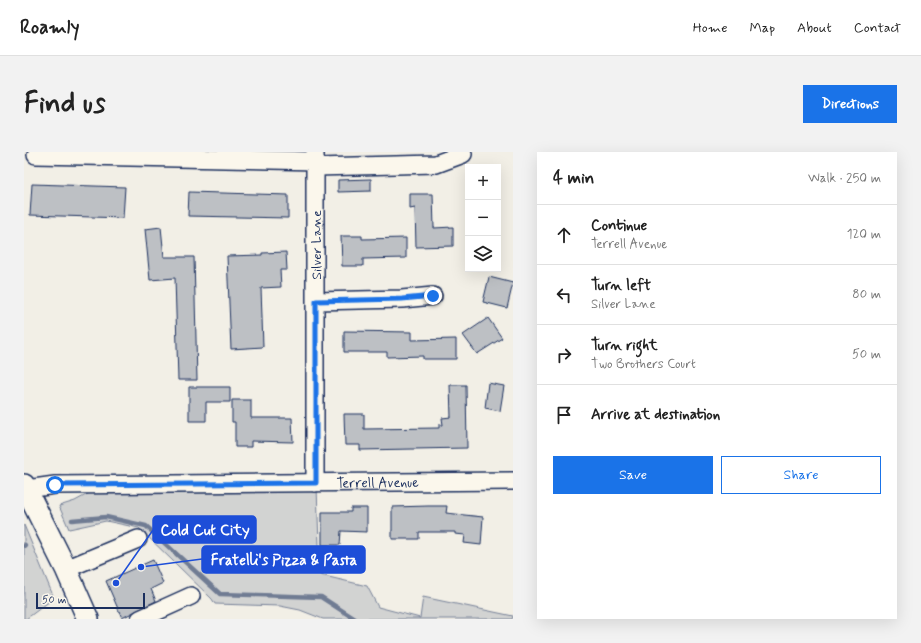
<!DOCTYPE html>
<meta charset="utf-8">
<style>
:root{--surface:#fff;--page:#f2f2f2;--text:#222;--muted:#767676;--line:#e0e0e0;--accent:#1a73e8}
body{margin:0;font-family:Mynerve,sans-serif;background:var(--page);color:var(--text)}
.controls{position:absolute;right:12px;top:12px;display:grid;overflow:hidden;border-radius:0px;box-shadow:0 4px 16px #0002}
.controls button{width:36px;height:36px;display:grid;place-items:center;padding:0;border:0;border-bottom:1px solid var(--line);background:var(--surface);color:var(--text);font:20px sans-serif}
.scale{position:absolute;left:12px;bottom:10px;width:109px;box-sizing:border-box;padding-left:4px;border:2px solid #1b2f5e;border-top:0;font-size:11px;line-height:14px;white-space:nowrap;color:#1b2f5e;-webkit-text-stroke:3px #fbf7ec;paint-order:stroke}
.stop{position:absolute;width:12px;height:12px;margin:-9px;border:3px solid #1a73e8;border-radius:50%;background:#fff}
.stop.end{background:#1a73e8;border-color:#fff;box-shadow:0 1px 4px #0008}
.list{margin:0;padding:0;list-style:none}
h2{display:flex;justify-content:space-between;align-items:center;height:52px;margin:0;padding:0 16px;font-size:17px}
h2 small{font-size:13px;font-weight:400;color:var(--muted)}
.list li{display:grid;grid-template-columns:26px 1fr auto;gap:12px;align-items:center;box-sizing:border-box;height:60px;padding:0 16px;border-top:1px solid var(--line)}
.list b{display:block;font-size:15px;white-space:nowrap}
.list p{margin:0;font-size:13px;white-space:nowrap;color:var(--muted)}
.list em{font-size:13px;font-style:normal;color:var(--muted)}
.actions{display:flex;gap:8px;padding:12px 16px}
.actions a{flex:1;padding:9px 0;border:1px solid var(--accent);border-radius:0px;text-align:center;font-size:14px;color:var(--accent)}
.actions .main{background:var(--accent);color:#fff}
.icon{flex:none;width:22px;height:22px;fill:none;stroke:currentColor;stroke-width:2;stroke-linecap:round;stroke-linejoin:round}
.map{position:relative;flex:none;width:489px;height:467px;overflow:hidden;border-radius:0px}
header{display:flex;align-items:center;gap:24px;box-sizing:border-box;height:56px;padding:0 20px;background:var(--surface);border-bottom:1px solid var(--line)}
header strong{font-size:19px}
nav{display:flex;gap:22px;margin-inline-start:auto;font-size:14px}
.intro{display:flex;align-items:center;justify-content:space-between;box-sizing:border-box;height:96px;padding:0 24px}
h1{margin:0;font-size:28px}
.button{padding:10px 18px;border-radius:0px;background:var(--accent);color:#fff;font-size:14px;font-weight:700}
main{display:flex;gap:24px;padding:0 24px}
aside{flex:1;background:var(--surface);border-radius:0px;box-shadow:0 4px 16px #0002}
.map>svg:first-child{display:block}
.green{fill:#d2d3d2;stroke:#768198}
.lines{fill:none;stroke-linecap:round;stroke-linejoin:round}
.stream{stroke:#707b93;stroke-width:4.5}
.building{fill:#bdc0c4;stroke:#1b2f5e}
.minor-casing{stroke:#1b2f5e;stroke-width:20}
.major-casing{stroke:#1b2f5e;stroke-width:24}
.minor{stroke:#fbf7ec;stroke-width:17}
.major{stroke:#fbf7ec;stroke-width:21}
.route{stroke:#1a73e8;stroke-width:5}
.labels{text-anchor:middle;stroke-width:3;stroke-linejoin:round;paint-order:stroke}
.street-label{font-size:14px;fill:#1b2f5e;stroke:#fbf7ec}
.leader{fill:none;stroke:#1d4ed8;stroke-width:1.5}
.callout-dot{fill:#1d4ed8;stroke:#fbf7ec;stroke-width:1.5}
.callout{fill:#1d4ed8;stroke:#1d4ed8;stroke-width:1.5}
.callout-label{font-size:15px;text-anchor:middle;font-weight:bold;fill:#fff}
</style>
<header>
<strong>Roamly</strong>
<nav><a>Home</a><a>Map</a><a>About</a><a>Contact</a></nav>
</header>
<div class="intro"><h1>Find us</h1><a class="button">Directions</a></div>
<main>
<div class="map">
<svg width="489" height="467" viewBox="0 0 489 467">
<rect width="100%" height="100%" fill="#f2efe6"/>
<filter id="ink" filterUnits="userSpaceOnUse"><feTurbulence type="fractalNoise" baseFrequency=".025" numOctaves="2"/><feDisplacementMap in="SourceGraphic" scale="8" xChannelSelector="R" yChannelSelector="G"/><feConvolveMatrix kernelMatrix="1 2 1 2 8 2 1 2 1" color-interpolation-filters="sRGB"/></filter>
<g filter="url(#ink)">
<g class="green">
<polygon points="293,335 296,423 343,434 354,455 396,466 399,445 489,464 488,467 299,467 276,458 256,454 191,452 188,447 115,376 82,369 45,377 35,354 51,349 71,338"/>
<polygon points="0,373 30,446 2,467 0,467"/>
</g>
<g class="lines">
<g class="stream">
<polyline points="48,368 82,365 122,374 196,442 297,445 331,467"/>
<polyline points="0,394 1,393"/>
</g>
</g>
<g class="building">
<polygon points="347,27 347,39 314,40 314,28"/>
<polygon points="8,32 101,35 99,66 6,63"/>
<polygon points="165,40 264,43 264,66 164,64"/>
<polygon points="386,42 409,42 410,76 429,75 429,94 392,95 391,56 386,57"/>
<polygon points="137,75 140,105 170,105 173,228 154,228 151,126 126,128 121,77"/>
<polygon points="317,84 338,84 338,87 382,86 382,106 339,107 339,114 318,114"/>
<polygon points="262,100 263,118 256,118 257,135 237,136 239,195 207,197 203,104 238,103 238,101"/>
<polygon points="465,125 489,131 483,156 459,150"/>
<polygon points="464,166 478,186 453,202 439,183"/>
<polygon points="320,179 388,180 388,188 432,187 432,207 399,207 399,204 363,205 363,200 320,200"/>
<polygon points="464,231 480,234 476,259 461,256"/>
<polygon points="426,233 442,233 443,296 336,298 336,293 321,293 320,262 340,262 340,277 415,276 415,273 419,273 418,266 427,265"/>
<polygon points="165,235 206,235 206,250 182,250 182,269 165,269"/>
<polygon points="208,248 227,248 227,266 268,266 269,290 227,289 227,295 211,295 211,270 208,270"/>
<polygon points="404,354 423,354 422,361 459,365 457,393 440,391 441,383 431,382 431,380 395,380 395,387 368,387 368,355"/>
<polygon points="327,356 343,356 343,380 317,379 316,393 298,393 298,360 327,360"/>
<polygon points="129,408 139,431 127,437 132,449 98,466 82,429"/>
</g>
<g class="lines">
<g class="minor-casing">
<g id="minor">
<polyline points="291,0 291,331"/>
<polyline points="12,3 292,9"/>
<polyline points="292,15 412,12 439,2"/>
<polyline points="292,149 378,147 409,144"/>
<path id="s1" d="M3,337L31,333L489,329"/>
<polyline points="42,417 114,387"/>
<polyline points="116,467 167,444"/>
</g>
</g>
<g class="major-casing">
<polyline id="major" points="0,333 42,417 64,467"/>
</g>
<use href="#minor" class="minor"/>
<use href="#major" class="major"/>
</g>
</g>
<g class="lines" filter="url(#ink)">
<polyline class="route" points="31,333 292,331 292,149 378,147 409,144"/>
</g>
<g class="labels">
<g class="street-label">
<text transform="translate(292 93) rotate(-90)" y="5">Silver Lane</text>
<text dy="5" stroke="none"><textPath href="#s1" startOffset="351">Terrell Avenue</textPath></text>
</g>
</g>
<path class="leader" d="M92 431L129 378M117 415L178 407"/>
<g class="callout-dot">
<circle cx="92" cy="431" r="4"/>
<circle cx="117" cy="415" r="4"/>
</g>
<g class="callout">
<rect x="129" y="364" width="103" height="27" rx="4"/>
<rect x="178" y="394" width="163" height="27" rx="4"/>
</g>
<g class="callout-label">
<text x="181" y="383">Cold Cut City</text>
<text x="260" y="413">Fratelli's Pizza &amp; Pasta</text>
</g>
</svg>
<div class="controls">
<button>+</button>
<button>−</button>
<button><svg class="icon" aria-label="layers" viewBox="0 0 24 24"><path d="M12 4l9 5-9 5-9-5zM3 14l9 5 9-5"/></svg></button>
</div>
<div class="scale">50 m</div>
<div class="stop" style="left:31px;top:333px"></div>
<div class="stop end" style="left:409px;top:144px"></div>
</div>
<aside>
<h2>4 min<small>Walk · 250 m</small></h2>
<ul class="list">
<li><svg class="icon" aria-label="ahead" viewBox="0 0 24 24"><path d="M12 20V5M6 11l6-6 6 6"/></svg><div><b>Continue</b><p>Terrell Avenue</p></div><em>120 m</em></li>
<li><svg class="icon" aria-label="left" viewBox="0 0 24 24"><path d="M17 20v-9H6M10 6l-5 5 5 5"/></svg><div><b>Turn left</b><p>Silver Lane</p></div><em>80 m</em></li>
<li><svg class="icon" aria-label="right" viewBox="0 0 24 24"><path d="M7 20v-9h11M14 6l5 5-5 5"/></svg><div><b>Turn right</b><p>Two Brothers Court</p></div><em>50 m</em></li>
<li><svg class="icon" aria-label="arrive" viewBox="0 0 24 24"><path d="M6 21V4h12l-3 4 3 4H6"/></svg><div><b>Arrive at destination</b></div></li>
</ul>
<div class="actions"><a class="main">Save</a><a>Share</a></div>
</aside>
</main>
